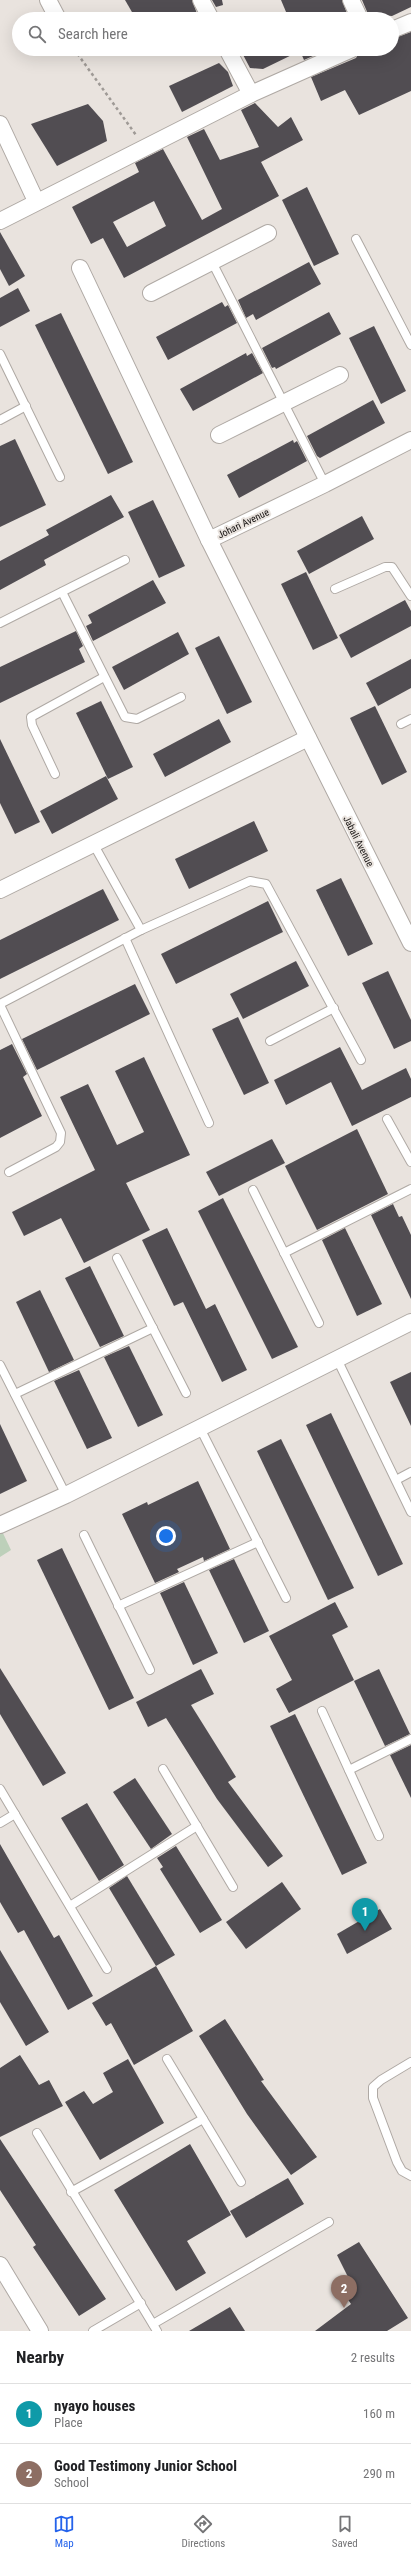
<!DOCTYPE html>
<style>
:root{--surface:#fff;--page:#f2f2f2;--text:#202124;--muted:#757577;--line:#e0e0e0;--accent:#2563eb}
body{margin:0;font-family:"Roboto Condensed",sans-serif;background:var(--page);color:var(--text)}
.you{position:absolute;left:166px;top:1536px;width:14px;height:14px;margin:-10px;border:3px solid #fff;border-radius:50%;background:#1a73e8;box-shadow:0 0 0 6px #1a73e833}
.badge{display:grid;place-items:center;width:26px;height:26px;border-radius:50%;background:var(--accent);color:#fff;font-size:13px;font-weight:700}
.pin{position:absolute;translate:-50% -33px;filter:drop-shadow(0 1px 2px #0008)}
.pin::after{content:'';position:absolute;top:21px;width:14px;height:12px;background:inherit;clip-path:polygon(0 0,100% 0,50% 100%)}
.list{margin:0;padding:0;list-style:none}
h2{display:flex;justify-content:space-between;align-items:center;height:52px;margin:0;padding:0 16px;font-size:17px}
h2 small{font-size:13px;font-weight:400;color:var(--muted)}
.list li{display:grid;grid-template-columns:26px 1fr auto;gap:12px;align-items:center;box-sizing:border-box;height:60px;padding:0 16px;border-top:1px solid var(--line)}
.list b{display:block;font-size:15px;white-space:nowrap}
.list p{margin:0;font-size:13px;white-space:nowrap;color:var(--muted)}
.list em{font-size:13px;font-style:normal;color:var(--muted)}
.icon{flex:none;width:22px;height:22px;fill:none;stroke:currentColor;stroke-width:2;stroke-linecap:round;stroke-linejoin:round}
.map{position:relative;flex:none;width:411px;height:2331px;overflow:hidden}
.search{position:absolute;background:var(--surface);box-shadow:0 4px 16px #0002;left:12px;right:12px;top:12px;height:44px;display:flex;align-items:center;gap:10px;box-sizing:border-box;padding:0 14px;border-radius:22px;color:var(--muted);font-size:15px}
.sheet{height:172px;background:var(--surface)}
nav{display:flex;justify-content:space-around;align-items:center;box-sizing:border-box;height:56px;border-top:1px solid var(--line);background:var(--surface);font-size:11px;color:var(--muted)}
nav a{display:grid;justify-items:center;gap:2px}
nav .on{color:var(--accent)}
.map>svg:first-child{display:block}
.green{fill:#bdd0ba}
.building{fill:#514d52;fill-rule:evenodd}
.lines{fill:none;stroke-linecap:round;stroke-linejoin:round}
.lane-casing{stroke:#afa9a4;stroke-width:10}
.street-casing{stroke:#afa9a4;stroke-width:18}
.path{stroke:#9f9a96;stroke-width:2.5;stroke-dasharray:3 3;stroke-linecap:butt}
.lane{stroke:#fff;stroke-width:8}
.street{stroke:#fff;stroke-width:16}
.labels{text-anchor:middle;stroke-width:4;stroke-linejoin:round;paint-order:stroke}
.street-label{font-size:10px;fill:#171413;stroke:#e9e3de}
</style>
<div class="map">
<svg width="411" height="2331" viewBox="0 0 411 2331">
<rect width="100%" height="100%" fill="#e9e3de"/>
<polygon class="green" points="0,1527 11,1550 0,1557"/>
<g class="building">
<polygon points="125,0 192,0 199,19 136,19"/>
<polygon points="212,0 222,0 223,5 216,7"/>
<polygon points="281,0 342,0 349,19 289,19"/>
<polygon points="362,0 411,0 411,7 392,16 368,14"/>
<polygon points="411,32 411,91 359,115 345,90 321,101 311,77 356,58 361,49 392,49 392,39"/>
<polygon points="240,49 329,49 304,60 300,51 263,69 250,68"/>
<polygon points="219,63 228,72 233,86 182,112 169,86"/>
<path d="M255,103L278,127L291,117L303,140L261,162L279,196L124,278L103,238L91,244L72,207L139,172L135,163L163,149L202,220L222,209L187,137L204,129L220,160L259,147L241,110ZM154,201L166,226L127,247L113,222Z"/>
<polygon points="88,104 103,121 107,141 57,166 31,124"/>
<polygon points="307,187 339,254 314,266 282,200"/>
<polygon points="0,232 25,276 9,286 0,269"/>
<polygon points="309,262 321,284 256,320 253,314 246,318 238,300"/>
<polygon points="18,288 30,311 0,327 0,298"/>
<polygon points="222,302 225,307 228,305 237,323 168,360 156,337"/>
<polygon points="329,312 341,334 276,369 275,367 272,368 262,348"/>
<polygon points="61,313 133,462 108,474 35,325"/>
<polygon points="374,326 406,391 381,404 349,338"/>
<polygon points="246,353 247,356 252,353 263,373 193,411 180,389"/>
<polygon points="373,400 385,423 320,458 317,456 307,436"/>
<polygon points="15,439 46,505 0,527 0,446"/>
<polygon points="293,440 294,443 297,441 307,461 239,498 227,475"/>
<polygon points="111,495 124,517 44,560 46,565 0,590 0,561 49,535 46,530"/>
<polygon points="153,500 185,566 159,578 128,512"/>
<polygon points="362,516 374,539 309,574 297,551"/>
<polygon points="306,572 338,638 313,650 281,584"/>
<polygon points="153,580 166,603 93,641 86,626 92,623 88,615"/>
<polygon points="405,600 411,611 411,626 351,658 339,635"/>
<polygon points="76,631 83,646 79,649 85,662 0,703 0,667"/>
<polygon points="178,632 189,654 124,690 112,667"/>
<polygon points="219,636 252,702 227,714 195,648"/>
<polygon points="411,659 411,688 378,706 366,683"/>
<polygon points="101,701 133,767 108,779 76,713"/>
<polygon points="375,706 407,772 382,785 350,718"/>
<polygon points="219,719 231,742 165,777 153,754"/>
<polygon points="0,739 40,822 15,834 0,803"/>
<polygon points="106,776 118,799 52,834 40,811"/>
<polygon points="254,821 268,851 189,889 175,859"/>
<polygon points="341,878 373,944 348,956 316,890"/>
<polygon points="103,889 119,920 0,979 0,940"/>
<polygon points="268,901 283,932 176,984 161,954"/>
<polygon points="296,961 309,986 243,1019 230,994"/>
<polygon points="388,971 411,1020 411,1041 394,1049 362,983"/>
<polygon points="135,984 150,1014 37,1070 22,1039"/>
<polygon points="238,1017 269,1083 244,1095 212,1029"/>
<polygon points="12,1044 27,1074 23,1077 42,1116 0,1138 0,1050"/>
<polygon points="340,1047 362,1090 406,1068 411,1079 411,1097 352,1126 331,1082 286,1105 274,1080"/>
<polygon points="144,1057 190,1155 126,1183 150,1230 84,1263 61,1218 24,1236 12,1212 95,1170 60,1097 88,1084 117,1145 144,1132 115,1071"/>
<polygon points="357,1129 388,1194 317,1230 285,1166"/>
<polygon points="272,1139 285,1163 219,1196 206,1172"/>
<polygon points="223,1198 298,1347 272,1359 198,1211"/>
<polygon points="393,1204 399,1217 402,1216 411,1235 411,1299 371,1215"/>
<polygon points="167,1228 206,1309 215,1304 247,1370 222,1382 183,1302 174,1306 142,1240"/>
<polygon points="345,1228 382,1304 357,1316 322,1240"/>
<polygon points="90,1266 124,1336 100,1347 65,1278"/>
<polygon points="40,1290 74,1360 49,1372 16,1302"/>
<polygon points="129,1346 163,1415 138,1427 104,1357"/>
<polygon points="79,1370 112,1438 87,1449 54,1381"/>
<polygon points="411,1372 411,1426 390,1382"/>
<polygon points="331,1413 403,1564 378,1576 306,1425"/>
<polygon points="0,1424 27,1481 0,1494"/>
<polygon points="281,1439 354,1588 328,1600 257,1451"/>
<polygon points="198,1481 230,1549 204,1561 203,1557 177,1569 179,1572 155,1583 122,1514 147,1502 148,1505"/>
<polygon points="62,1548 134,1698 109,1710 37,1560"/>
<polygon points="234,1559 269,1631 244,1643 209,1570"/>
<polygon points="184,1582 218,1653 193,1665 160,1593"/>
<polygon points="335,1602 348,1627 332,1635 354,1680 289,1713 276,1689 292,1680 269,1636"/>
<polygon points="0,1668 66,1773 43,1786 0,1714"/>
<polygon points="201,1669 214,1694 191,1705 236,1777 228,1782 283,1856 268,1867 217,1799 166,1718 148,1727 136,1702"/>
<polygon points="379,1669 410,1734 385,1746 354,1681"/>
<polygon points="295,1714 367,1863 342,1875 270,1726"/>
<polygon points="411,1745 411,1798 390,1755"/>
<polygon points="135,1778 172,1834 151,1849 113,1792"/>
<polygon points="87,1803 124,1865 99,1881 61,1818"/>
<polygon points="0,1844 54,1938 59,1935 93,1996 68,2010 24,1930 18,1933 0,1902"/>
<polygon points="176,1846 222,1920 200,1933 160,1869 163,1867 157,1858"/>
<polygon points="127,1876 175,1955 156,1966 109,1888"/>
<polygon points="282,1882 301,1909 246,1949 226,1922"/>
<polygon points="380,1909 392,1929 347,1954 337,1934"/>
<polygon points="0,1950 49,2032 26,2046 0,2002"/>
<polygon points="156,1966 193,2031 134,2065 111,2023 106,2026 92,2003"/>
<polygon points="225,2019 264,2080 261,2081 317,2157 291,2175 247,2114 199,2036"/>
<polygon points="20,2055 39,2085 49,2080 63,2106 0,2137 0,2068"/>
<polygon points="128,2059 164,2123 100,2160 65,2102 84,2091 93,2104 113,2092 103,2073"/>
<polygon points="0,2139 106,2299 79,2316 33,2247 36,2245 0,2190"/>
<polygon points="190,2144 231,2215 187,2241 206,2273 176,2291 114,2190"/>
<polygon points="288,2178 304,2204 246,2238 230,2211"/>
<polygon points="359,2242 408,2318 387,2331 315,2331 351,2304 337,2283 348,2277 337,2255"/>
<polygon points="230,2307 245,2331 189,2331"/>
</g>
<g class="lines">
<g class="lane-casing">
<g id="lane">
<polyline points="356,239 411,345"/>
<polyline points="212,262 325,484"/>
<polyline points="0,354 60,477"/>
<polyline points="0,420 26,406"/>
<polyline points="335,589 385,567 392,567 411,596"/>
<polyline points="62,592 125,717 137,719 181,697"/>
<polyline points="0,623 125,560"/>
<polyline points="401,724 411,719"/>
<polyline points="55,774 32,725 31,717 104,677"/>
<polyline points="94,845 141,930"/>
<polyline points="125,938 209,1123"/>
<polyline points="0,1004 141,930 250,881 266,884 361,1060"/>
<polyline points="0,1005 61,1133 60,1142 56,1147 9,1172"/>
<polyline points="270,1041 334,1008"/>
<polyline points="387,1119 411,1162"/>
<polyline points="253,1190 319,1323"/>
<polyline points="284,1253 411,1189"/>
<polyline points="117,1258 186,1393"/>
<polyline points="337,1359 411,1512"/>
<polyline points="0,1365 66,1495"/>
<polyline points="15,1394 153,1328"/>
<polyline points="200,1428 286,1598"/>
<polyline points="396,1480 411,1472"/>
<polyline points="84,1535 150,1670"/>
<polyline points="118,1606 258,1542"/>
<polyline points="322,1711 379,1836"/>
<polyline points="163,1769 233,1887"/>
<polyline points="349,1770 411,1739"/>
<polyline points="0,1789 107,1969"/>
<polyline points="0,1823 15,1814"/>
<polyline points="70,1906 197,1826"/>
<polyline points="167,2059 241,2182"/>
<polyline points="411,2062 381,2080 373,2087 373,2098 397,2162 402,2171 411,2176"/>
<polyline points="37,2133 157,2331"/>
<polyline points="71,2192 203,2119"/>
<polyline points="153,2324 329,2222"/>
<polyline points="93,2331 141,2303"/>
</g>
</g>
<g class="street-casing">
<g id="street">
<polyline points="48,0 58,19"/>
<polyline points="201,0 211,19"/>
<polyline points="351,0 360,19"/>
<polyline points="392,30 411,22"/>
<polyline points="251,94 352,49"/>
<polyline points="0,124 36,201"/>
<polyline points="0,221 251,94 227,49"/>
<polyline points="80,268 209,540"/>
<polyline points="151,293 268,233"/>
<polyline points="219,435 340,375"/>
<polyline points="411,440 325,484 209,540 411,943"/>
<polyline points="0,890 308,738"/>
<polyline points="0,1525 66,1495 411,1322"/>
<polyline points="0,2265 40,2331"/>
</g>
</g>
<polyline class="path" points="74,49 136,135"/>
<use href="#lane" class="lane"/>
<use href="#street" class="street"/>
</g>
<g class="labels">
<g class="street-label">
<text transform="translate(243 523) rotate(-26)" y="4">Johari Avenue</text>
<text transform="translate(359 841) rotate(63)" y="4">Jabali Avenue</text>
</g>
</g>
</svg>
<div class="you"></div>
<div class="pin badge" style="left:365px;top:1931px;background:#0f9aa8">1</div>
<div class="pin badge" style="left:344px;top:2308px;background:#8d6e63">2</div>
<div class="search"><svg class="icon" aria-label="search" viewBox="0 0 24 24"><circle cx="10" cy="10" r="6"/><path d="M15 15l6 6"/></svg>Search here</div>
</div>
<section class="sheet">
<h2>Nearby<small>2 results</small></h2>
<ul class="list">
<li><span class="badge" style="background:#0f9aa8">1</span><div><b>nyayo houses</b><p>Place</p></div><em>160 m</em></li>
<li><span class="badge" style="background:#8d6e63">2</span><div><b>Good Testimony Junior School</b><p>School</p></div><em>290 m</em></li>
</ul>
</section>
<nav>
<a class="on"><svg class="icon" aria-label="map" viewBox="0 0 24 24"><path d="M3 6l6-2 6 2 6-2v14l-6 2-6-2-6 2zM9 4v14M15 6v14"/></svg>Map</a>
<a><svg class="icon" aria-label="directions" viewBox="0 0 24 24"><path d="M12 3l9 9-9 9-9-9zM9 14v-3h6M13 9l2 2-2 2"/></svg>Directions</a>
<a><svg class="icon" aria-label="saved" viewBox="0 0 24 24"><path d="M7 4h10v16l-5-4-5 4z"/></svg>Saved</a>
</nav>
